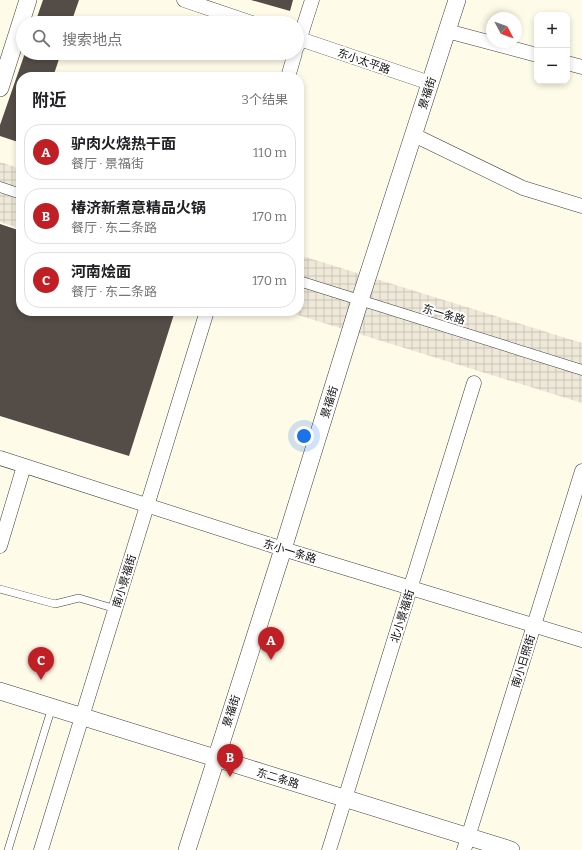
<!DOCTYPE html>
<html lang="zh">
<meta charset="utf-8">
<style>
:root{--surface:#fff;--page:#f2f2f2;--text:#202124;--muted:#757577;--line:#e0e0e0;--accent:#bf1f25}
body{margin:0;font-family:Bitter,"Noto Sans SC",serif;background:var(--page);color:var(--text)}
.controls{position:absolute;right:12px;top:12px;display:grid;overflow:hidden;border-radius:8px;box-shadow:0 2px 6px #0003}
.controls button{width:36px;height:36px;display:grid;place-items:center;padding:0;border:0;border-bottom:1px solid var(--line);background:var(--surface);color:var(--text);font:20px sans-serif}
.compass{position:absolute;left:486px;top:12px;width:36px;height:36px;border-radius:50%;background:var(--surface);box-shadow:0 2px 6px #0003;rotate:131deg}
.you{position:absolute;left:304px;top:436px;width:14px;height:14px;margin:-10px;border:3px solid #fff;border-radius:50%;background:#1a73e8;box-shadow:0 0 0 6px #1a73e833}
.badge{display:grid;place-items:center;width:26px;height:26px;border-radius:50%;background:var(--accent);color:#fff;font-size:13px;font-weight:700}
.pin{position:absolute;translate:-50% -33px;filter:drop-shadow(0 1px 2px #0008)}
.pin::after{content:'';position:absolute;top:21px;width:14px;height:12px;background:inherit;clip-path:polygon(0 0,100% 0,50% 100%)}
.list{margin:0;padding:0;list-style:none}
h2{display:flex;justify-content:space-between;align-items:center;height:52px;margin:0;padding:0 16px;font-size:17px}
h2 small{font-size:13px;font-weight:400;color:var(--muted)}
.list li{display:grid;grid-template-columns:26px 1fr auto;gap:12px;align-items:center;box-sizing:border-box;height:56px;margin:0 8px 8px;padding:0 8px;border:1px solid var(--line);border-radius:16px}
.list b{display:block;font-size:15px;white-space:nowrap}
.list p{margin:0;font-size:13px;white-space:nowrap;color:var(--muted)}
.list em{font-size:13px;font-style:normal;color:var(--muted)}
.icon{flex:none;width:22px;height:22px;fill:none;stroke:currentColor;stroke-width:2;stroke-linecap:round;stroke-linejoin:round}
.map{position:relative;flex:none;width:582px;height:850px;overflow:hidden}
.search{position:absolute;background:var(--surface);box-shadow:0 2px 6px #0003;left:16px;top:16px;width:288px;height:44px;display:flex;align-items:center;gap:10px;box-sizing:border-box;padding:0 14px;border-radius:22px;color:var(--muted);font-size:15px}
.panel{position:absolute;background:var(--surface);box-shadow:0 2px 6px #0003;left:16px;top:72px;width:288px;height:244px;border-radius:16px}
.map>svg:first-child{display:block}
.plaza{fill:url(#plaza-grid)}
.building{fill:#544c47}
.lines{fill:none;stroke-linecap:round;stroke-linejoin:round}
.service-casing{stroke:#3e3e3e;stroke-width:8}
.pedestrian-casing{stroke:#3e3e3e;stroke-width:11}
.minor-casing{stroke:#3e3e3e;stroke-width:15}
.tertiary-casing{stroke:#3e3e3e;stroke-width:18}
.service{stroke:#fff;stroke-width:7}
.pedestrian{stroke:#fff;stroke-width:10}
.minor{stroke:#fff;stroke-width:14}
.tertiary{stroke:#fff;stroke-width:17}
.labels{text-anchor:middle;stroke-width:4;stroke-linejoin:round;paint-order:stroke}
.street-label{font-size:11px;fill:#0b0b0b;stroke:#fff}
</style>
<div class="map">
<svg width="582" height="850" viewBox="0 0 582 850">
<defs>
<pattern id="plaza-grid" width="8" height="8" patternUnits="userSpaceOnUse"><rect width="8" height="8" fill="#eee8d9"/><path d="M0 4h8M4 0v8" fill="none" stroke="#cbc6b9"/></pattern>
</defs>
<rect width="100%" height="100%" fill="#fffbe9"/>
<g class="plaza">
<polygon points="0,162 21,169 21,229 0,222"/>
<polygon points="299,255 582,343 582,403 285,311 299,311"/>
</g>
<g class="building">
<polygon points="43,0 79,0 71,23 35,23"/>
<polygon points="251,0 293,0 290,11"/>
<polygon points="25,53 61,53 53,77 21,77 21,143 0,136 0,125"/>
<polygon points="0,224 21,231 21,311 175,311 129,456 0,416"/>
</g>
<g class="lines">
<g class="service-casing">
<g id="service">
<polyline points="0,589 55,604 79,598 116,609"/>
<polyline points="8,850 52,707"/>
</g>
</g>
<g class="pedestrian-casing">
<g id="pedestrian">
<polyline points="0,187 21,194"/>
<polyline points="299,281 582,370"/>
</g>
</g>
<g class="minor-casing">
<g id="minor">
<polyline points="184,0 252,23"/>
<polyline points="447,31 537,55"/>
<polyline points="297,38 430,83"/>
<polyline points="297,47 312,0"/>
<polyline points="567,63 582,67"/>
<polyline points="288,77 295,53"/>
<polyline points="414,135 523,188 582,206"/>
<polyline points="0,458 283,549 582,640"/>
<polyline points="0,546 24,466"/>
<polyline points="41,850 207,311"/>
<polyline points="329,850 474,383"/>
<polyline points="464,850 582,471"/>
</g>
</g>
<g class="tertiary-casing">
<g id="tertiary">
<polyline points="0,88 28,0"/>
<polyline points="0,691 511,850"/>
<polyline points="187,850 283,549 360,300 457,0"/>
</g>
</g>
<use href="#service" class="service"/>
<use href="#pedestrian" class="pedestrian"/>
<use href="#minor" class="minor"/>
<use href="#tertiary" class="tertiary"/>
</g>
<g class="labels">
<g class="street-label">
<text transform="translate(364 61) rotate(19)" y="4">东小太平路</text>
<text transform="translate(427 93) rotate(-72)" y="4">景福街</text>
<text transform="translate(444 314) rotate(17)" y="4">东一条路</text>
<text transform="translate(329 402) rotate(-73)" y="4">景福街</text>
<text transform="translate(290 551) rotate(17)" y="4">东小一条路</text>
<text transform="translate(124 581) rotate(-73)" y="4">南小景福街</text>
<text transform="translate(402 616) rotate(-73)" y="4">北小景福街</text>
<text transform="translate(523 661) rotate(-73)" y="4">南小日照街</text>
<text transform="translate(231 711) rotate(-72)" y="4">景福街</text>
<text transform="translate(278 778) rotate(17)" y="4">东二条路</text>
</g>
</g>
</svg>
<div class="controls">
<button>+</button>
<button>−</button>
</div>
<svg class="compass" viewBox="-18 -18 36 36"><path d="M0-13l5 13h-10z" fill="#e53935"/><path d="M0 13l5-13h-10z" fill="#757577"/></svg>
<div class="you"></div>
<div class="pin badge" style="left:271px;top:660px">A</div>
<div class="pin badge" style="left:230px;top:777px">B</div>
<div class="pin badge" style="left:41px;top:680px">C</div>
<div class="search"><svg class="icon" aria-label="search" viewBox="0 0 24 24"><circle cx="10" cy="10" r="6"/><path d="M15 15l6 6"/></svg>搜索地点</div>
<section class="panel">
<h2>附近<small>3个结果</small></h2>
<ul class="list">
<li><span class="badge">A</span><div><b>驴肉火烧热干面</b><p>餐厅 · 景福街</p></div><em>110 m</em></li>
<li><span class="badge">B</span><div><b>椿济新煮意精品火锅</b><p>餐厅 · 东二条路</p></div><em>170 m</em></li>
<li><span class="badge">C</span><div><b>河南烩面</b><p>餐厅 · 东二条路</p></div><em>170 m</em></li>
</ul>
</section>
</div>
